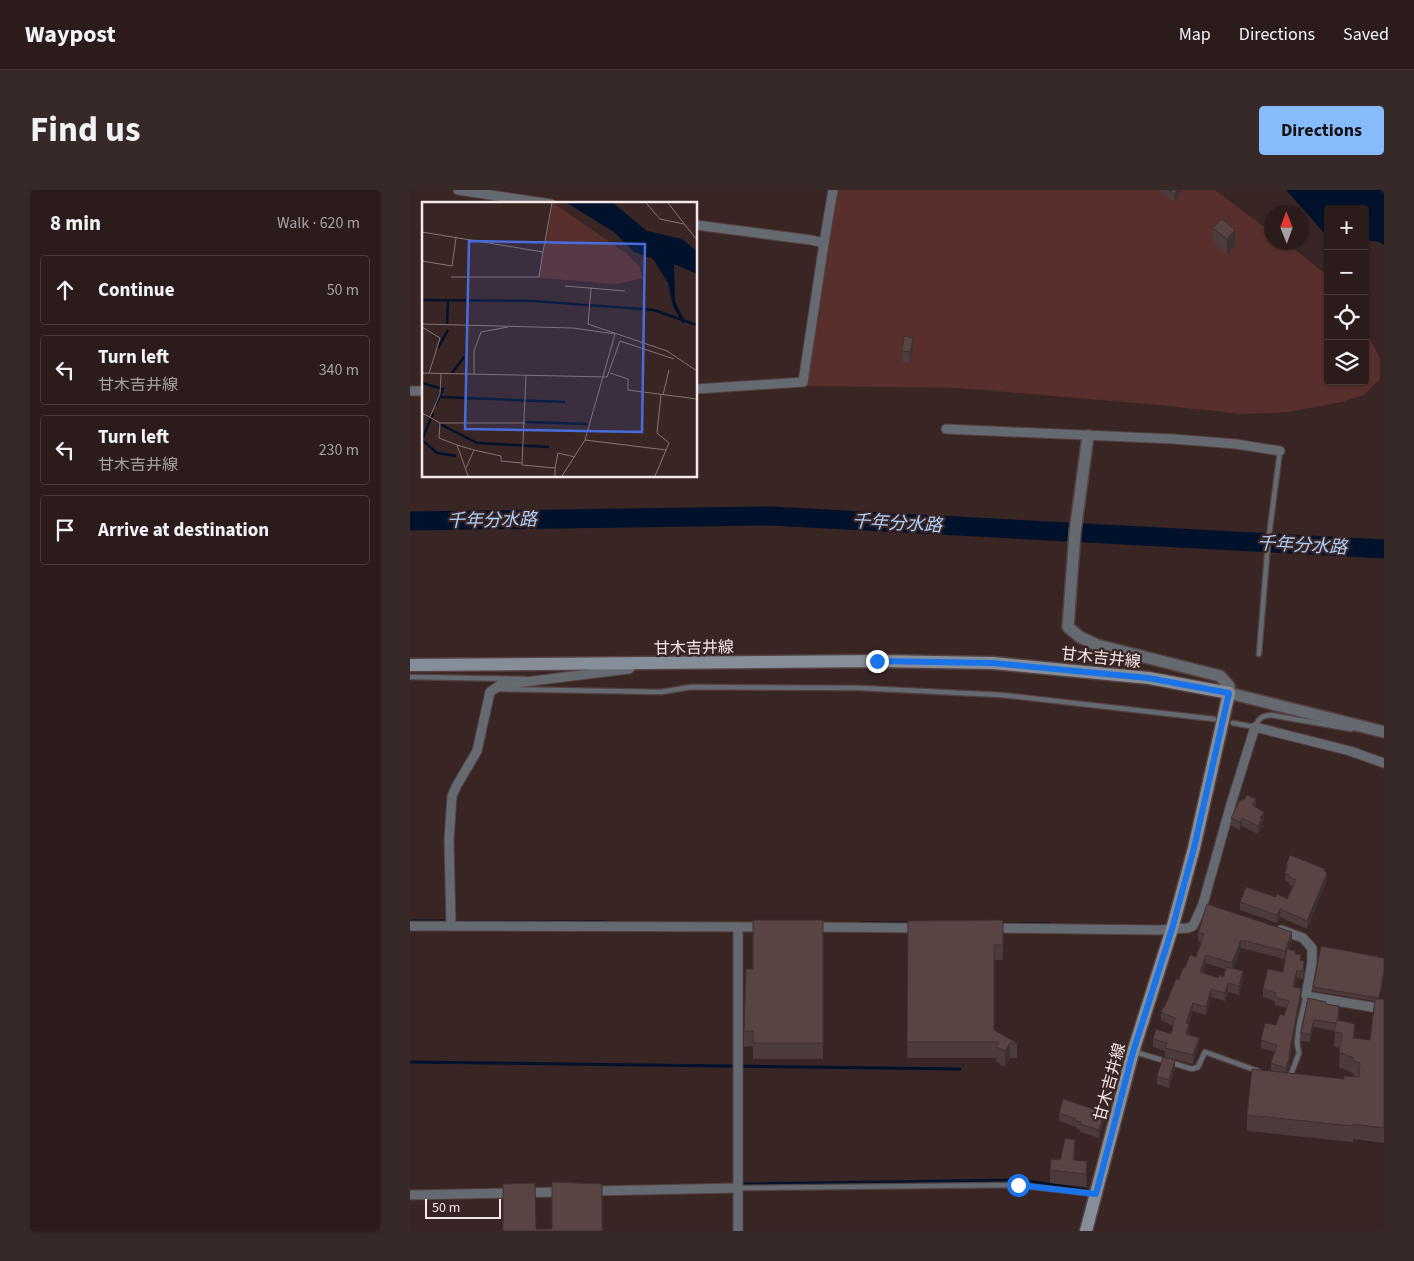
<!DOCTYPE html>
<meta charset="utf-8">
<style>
:root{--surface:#2b1c1b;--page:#372928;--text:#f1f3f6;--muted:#a6a1a3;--line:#473a3a;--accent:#87bbfb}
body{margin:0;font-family:"Source Sans 3","Noto Sans JP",sans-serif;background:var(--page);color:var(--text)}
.controls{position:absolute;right:15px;top:15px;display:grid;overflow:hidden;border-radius:5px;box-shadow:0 1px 4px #0004}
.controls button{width:45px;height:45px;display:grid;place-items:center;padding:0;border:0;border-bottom:1px solid var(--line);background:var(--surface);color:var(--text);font:25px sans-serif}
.compass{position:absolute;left:854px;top:15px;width:45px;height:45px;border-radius:50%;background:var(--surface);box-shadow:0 1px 4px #0004;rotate:359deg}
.scale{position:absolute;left:15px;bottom:12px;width:76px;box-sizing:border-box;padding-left:5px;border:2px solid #f6e9e8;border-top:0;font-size:14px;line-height:18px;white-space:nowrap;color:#f6e9e8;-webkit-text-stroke:4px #392524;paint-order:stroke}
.stop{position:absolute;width:15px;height:15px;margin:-11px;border:4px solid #1a73e8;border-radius:50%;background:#fff}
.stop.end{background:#1a73e8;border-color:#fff;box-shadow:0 1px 5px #0008}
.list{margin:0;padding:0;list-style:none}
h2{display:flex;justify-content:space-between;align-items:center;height:65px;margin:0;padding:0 20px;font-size:21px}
h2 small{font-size:16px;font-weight:400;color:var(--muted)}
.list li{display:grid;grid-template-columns:32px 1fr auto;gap:15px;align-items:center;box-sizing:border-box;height:70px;margin:0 10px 10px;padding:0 10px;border:1px solid var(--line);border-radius:5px}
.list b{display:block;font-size:19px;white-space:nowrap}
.list p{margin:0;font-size:16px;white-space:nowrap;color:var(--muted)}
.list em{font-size:16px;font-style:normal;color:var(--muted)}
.icon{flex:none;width:28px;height:28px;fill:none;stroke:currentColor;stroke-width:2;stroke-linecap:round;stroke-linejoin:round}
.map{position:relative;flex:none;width:974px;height:1041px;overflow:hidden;border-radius:5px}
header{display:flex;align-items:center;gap:30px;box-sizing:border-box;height:70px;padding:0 25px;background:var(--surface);border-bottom:1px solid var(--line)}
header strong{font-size:24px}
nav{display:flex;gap:28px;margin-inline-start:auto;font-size:18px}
.intro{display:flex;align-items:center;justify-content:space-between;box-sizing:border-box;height:120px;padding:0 30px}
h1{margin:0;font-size:35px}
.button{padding:12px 22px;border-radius:5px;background:var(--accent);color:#111;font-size:18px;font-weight:700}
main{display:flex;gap:30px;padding:0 30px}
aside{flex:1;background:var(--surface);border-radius:5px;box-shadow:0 1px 4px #0004}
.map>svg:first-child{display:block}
.green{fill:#592f2d}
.water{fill:#00122b}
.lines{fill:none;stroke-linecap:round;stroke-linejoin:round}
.stream{stroke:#00122b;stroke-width:3}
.river{stroke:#00122b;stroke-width:19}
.service-casing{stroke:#53403f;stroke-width:7}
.minor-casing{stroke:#53403f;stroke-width:11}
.tertiary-casing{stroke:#53403f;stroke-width:14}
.secondary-casing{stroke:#53403f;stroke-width:15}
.service{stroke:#656a71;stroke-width:4.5}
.minor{stroke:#656a71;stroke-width:9}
.tertiary{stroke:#656a71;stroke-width:11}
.secondary{stroke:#858e99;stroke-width:12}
.wall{fill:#4d3a3a;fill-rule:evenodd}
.shaded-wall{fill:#3e302f}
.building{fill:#594443;stroke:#3e302f}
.route{stroke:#1a73e8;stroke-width:6}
.labels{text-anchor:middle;stroke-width:4.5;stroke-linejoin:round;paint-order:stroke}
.street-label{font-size:16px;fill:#f6e9e8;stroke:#392524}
.water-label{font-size:18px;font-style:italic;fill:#abd0fe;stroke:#392524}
.inset-river{fill:none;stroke:#00122b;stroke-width:2.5}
.inset-road{fill:none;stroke:#857372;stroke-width:1}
.view{fill:#486ddb;fill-opacity:0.15;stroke:#486ddb;stroke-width:2.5}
.inset-edge{fill:none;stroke:#f6e9e8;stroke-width:2.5}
</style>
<header>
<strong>Waypost</strong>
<nav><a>Map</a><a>Directions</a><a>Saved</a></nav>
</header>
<div class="intro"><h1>Find us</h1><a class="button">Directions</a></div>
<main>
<aside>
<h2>8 min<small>Walk · 620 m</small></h2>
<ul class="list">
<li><svg class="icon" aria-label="ahead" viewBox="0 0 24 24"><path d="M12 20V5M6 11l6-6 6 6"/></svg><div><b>Continue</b></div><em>50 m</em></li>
<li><svg class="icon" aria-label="left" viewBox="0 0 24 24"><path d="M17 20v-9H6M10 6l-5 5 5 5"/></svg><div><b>Turn left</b><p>甘木吉井線</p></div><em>340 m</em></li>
<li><svg class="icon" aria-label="left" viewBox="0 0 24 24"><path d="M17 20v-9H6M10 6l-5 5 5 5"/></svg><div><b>Turn left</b><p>甘木吉井線</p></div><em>230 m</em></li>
<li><svg class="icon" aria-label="arrive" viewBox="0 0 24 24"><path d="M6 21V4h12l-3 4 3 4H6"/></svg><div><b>Arrive at destination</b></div></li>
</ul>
</aside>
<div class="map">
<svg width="974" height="1041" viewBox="0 0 974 1041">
<rect width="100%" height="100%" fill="#392524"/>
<polygon class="green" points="427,0 805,0 861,42 862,52 877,53 918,86 918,191 955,191 955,139 970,169 970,189 954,205 932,212 878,222 831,224 749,215 550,198 395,196"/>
<polygon class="water" points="876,0 974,0 974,55 969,52 955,50 955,19 918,19 918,45 916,45"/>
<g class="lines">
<g class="stream">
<polyline points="0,731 35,731"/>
<polyline points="46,732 196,732"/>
<polyline points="450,733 501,733"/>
<polyline points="590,734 640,734"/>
<polyline points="0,872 550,879"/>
<polyline points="334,994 611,990 677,1000"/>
</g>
<polyline class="river" points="0,331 361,326 974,359"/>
<g class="service-casing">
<g id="service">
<polyline points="849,464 858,353 870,261"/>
<polyline points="0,487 114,489"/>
<polyline points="89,499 251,502 281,497 450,498 592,505 804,529"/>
<path d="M823,533L845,537C849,528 851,526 861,525L941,539"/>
<polyline points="725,862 782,879 788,877 795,862 848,881"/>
<polyline points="880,887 889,863 887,853 889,835 896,806"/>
<polyline points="328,998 608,995 684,1004"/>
</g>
</g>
<g class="minor-casing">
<g id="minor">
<polyline points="48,0 141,14"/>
<polyline points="286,35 401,50 414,53 423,0"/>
<polyline points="286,199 393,192 414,53"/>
<polyline points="0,201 14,201"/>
<polyline points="536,239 764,249 826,254 870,261"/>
<polyline points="0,736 355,737"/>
<polyline points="41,736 39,650 42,606 47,595 67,561 80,502 90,495 219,479 224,474"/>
<polyline points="328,737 328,1041"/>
<polyline points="403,737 510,738"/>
<polyline points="583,738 749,740 778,738 783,736 793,714 821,614 845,537 940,561 974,573"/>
<polyline points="871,740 893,748 902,758 902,772 896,806 974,819"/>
<polyline points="181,1001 328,998"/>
<polyline points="0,1005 153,1002"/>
</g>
</g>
<g class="tertiary-casing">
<polyline id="tertiary" points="678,246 665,342 658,437 670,447 687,455 810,486 819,496 819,503 974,542"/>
</g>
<g class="secondary-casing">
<polyline id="secondary" points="0,475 467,471 583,473 739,488 819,503 784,658 762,739 723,862 676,1041"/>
</g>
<use href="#service" class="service"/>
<use href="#minor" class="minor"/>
<use href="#tertiary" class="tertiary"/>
<use href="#secondary" class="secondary"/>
</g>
<g class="wall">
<polygon points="748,0 771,0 771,2 764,12"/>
<polygon points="803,38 825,56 817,65 803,53"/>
<polygon points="503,159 500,174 492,172 492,161"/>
<polygon points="846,617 854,630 852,633 852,637 848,644 832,636 830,640 821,636 821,628"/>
<polygon points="876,675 915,681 917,690 897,739 870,727 867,733 830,720 830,712 866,707 877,709 883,696 879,695 879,692 875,691"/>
<polygon points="413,730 413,869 343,869 343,856 334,857 334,841 343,779"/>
<polygon points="593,730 593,770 584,770 584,840 607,853 607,868 600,868 595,877 586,872 586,868 497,868 498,731"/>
<path d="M788,743L882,751L879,760L885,764L891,771L894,779L893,789L887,788L885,797L891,809L880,866V874L877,883L934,889L943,887V883L929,877L930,858L924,857L925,841L904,837L900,852L891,851V843L916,814L929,824L928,830L945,848L960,850L965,811L903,801V797L974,768L969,809H974V953L943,949V952L837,941V925L861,881V873L864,862L851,858V850L874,826L877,818L865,815V811L853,807V799L873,782L875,769L831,758L823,779L833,790L829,805L818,802L815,811L801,807L796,825L783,821L779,834V842L778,845L789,856L783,874L755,867V861L743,857V849L761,844L763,836L751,830V822L775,778L786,767L791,752L788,751ZM796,773L815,779L814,787L808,788L793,783Z"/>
<polygon points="765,878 759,898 747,894 747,886"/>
<polygon points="649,923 694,931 689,948 670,942 670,940 666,939 666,937 649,931"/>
<polygon points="665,962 664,970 677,984 676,997 640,993 640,980 650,970"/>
</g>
<g class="shaded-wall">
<polygon points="767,0 771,0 771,2 764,12 764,4"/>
<polygon points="825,40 825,56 817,65 817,49"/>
<polygon points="503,148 503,159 500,174 500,162"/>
<polygon points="846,609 846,617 842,615"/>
<polygon points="854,622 854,630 852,633 852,637 848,644 848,636 850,628"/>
<polygon points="832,628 832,636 830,640 830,632"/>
<polygon points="917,683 917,690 897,739 897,731"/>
<polygon points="870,719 870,727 867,733 867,725"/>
<polygon points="882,742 882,751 875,769 875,761"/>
<polygon points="831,750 831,758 822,781 822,773"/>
<polygon points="796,765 796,773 790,790 790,782"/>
<polygon points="894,771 894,779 893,789 893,781"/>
<polygon points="887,780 887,788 883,805 883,797"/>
<polygon points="833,781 833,790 829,805 829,796"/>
<polygon points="974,781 974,785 969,812 969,808"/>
<polygon points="818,793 818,802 815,811 815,803"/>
<polygon points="801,799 801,807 796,825 796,817"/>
<polygon points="891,801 891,809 880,868 880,866 880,874 876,886 876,878"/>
<polygon points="783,813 783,821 776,841 776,833"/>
<polygon points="904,830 904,837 900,852 900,844"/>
<polygon points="779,834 779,842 776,852 776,844"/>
<polygon points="945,834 945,849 943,848"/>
<polygon points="789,848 789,856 783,874 783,865"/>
<polygon points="600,853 600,868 595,877 595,861"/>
<polygon points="765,870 765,878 759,898 759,890"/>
<polygon points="694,923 694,931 689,948 689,940"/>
<polygon points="665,950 665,962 663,982 663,970"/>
<polygon points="677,971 677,984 676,997 676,984"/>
</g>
<g class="building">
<polygon points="759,0 767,0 764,4"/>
<polygon points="811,29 825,40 817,49 803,38"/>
<polygon points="494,146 503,148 500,162 492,161"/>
<polygon points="837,605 846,609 842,615 854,622 850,628 852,629 848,636 832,628 830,632 821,628 829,612 832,609 834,610"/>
<polygon points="880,665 915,679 914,681 917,683 897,731 870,719 867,725 830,712 836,697 866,707 867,704 877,709 886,690 879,687 880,685 875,683 878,676 876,675"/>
<polygon points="797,714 882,742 875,761 831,750 822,773 796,765 790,782 808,788 809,785 814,787 816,777 833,781 829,796 818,793 815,803 801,799 796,817 783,813 776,833 779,834 776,844 789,848 783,865 755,858 757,853 743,849 746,839 761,844 765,828 751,822 756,814 766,789 769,790 773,778 775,778 780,765 786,767 794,744 788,743"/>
<polygon points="343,730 413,730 413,853 343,853 343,841 334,841 336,779 343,779"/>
<polygon points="593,730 593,755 584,755 584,840 607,853 600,853 595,861 586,857 589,852 497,852 498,731"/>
<polygon points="911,756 974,768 974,781 969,808 903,797"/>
<polygon points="877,759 885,761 885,764 891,765 890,770 894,771 893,781 887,780 883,797 890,798 891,801 879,865 880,866 876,878 861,873 867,855 851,850 855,833 866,835 870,824 874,826 879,811 865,807 866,803 853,799 858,779 873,782"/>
<polygon points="898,808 916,812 916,814 929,816 928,830 927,830 926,833 904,830 900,844 891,843"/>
<polygon points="965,809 974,809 974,938 943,934 943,936 837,925 842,879 934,889 934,886 949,887 950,873 943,871 944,868 929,862 932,843 924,842 927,830 945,834 943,848 960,850"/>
<polygon points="753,867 765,870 759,890 747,886"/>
<polygon points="653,909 694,923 689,940 670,934 671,932 666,931 666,929 649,923"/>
<polygon points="655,948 665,950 663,970 677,971 676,984 640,980 641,969 650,970 651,968"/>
<polygon points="142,992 192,994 192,1041 93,1041 93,994 125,993 126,1039 142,1039"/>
</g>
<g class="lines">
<polyline class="route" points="467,471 583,473 738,488 819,503 784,658 762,739 723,862 686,1004 608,995"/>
</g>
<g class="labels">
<g class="street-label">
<text transform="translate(284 457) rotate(-1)" y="6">甘木吉井線</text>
<text transform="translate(691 467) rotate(6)" y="6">甘木吉井線</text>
<text transform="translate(699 892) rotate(-75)" y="6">甘木吉井線</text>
</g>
<g class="water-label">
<text transform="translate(82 330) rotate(-1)" y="6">千年分水路</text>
<text transform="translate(487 333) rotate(3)" y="6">千年分水路</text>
<text transform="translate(892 355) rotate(3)" y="6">千年分水路</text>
</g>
</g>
<g transform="translate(12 12)">
<rect width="275" height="275" fill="#392524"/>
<path d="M131,1L205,52L217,64L221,76L196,82L117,76Z" fill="#592f2d"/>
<path d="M145,1H191L225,29L260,37L275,49V72L252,62L253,99L263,120L261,122L251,104L246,81L231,57L212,50L192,30Z" fill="#00122b"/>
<path class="inset-river" d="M0,98L111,99L232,108L275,123M25,122L26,99M16,146L26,128M30,171L42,155M0,181L21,187L14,203M19,195L143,200M11,211L0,238L15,251L34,254M104,220L165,222M18,222L55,241L127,245"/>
<path class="inset-road" d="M224,1L238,17L262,22M246,1L275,38M0,30L121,50L130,1M0,59L30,64L34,36M29,75H117L121,50M143,84L203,89M169,86L166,122L245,149L275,169M0,122L151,126L193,132L163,238L140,274M0,125L18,136L7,171M0,171L185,175L198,139L252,157M188,171L206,177V188L275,197M52,172V149L59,130L86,125M104,173L100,263L133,266V274M241,193L247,168M0,211L18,221H103M8,215L18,192L19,172M18,221L17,236L35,243L46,274M163,238L244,248M35,243L52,248L44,266M52,248L79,254V259L100,261M133,266L136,251L153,255M233,274L247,241L235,231L239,193"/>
<path class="view" d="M47,39L223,42L220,230L43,227Z"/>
<rect width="275" height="275" class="inset-edge"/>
</g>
</svg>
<div class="controls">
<button>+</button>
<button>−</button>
<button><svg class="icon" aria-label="locate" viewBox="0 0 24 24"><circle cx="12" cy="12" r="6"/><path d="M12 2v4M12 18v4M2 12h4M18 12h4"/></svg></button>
<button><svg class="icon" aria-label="layers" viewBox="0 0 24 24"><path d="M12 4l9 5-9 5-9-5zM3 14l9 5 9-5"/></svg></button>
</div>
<svg class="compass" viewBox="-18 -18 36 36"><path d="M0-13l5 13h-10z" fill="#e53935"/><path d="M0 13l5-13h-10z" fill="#a6a1a3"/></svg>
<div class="scale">50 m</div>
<div class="stop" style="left:608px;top:995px"></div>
<div class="stop end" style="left:467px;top:471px"></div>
</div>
</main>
